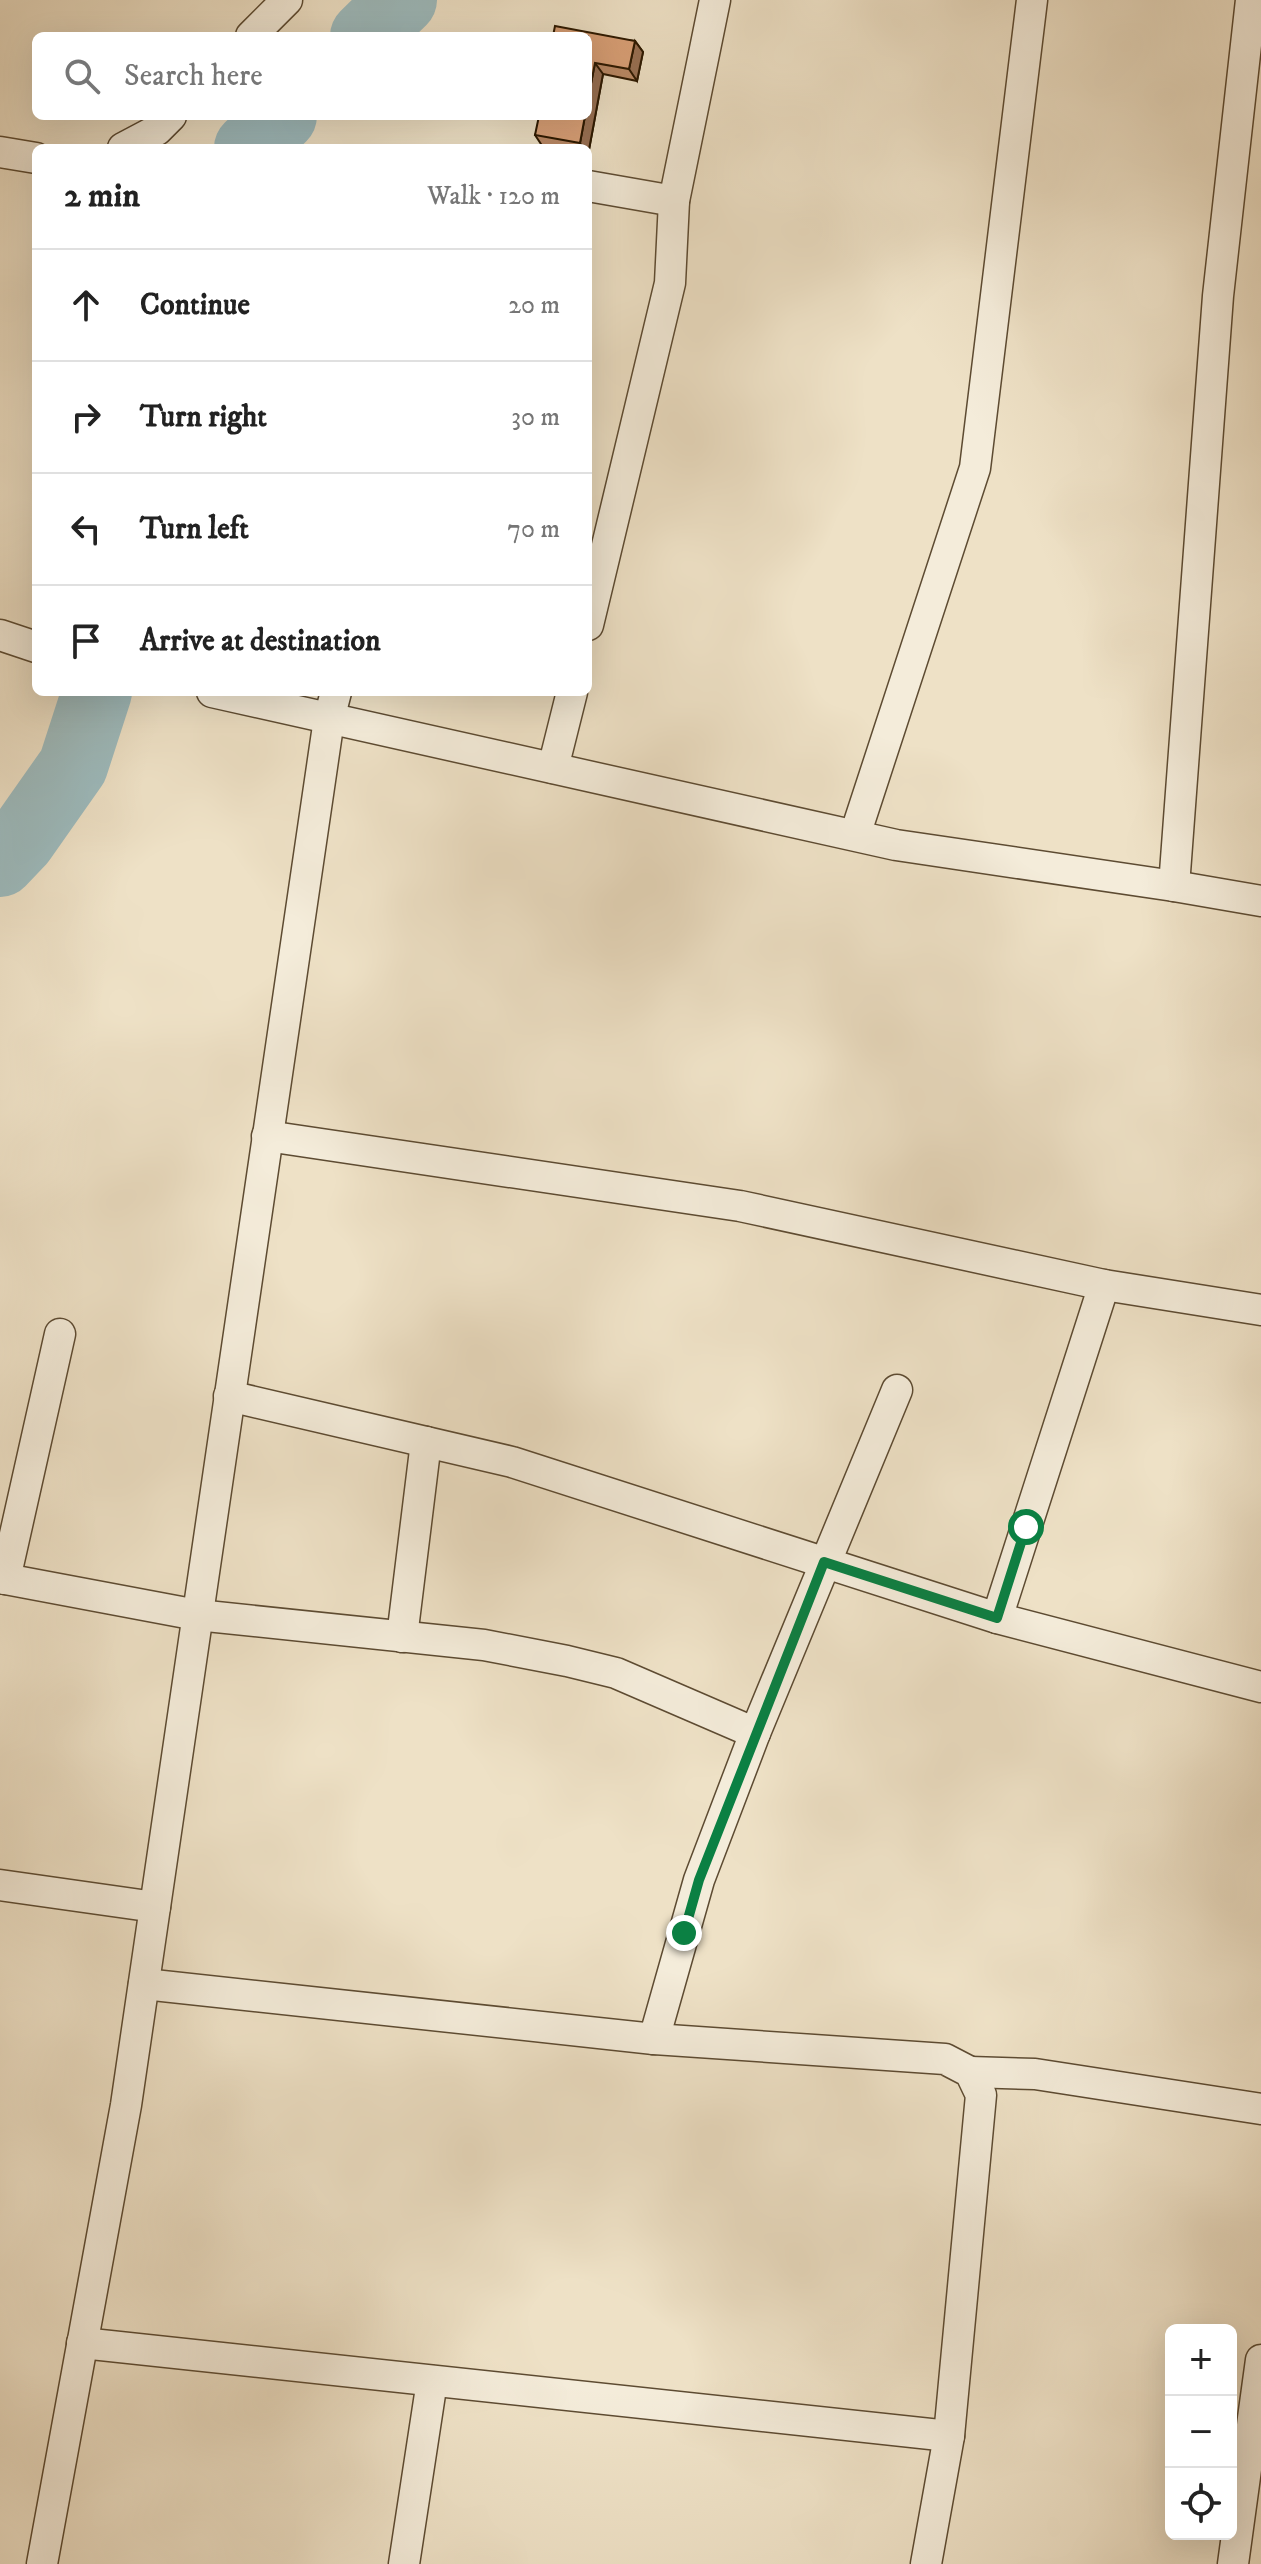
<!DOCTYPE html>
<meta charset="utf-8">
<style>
:root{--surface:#fff;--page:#f2f2f2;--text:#222;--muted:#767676;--line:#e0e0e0}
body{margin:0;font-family:"IM FELL DW Pica",serif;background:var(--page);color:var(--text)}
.controls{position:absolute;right:24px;bottom:24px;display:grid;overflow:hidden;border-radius:12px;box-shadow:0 8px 32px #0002}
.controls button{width:72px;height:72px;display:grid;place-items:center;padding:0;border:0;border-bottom:2px solid var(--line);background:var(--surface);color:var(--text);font:40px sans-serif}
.stop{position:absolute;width:24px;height:24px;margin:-18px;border:6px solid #0b8043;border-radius:50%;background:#fff}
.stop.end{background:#0b8043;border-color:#fff;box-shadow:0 2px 8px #0008}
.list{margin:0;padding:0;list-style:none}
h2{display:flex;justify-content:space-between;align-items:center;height:104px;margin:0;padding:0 32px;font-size:34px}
h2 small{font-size:26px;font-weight:400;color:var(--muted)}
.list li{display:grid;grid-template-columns:52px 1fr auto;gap:24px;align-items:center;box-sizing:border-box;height:112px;padding:0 32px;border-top:2px solid var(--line)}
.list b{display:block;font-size:30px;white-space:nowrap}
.list em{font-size:26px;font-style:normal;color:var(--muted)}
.icon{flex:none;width:44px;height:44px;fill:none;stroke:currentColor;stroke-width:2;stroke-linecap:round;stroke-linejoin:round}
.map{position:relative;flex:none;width:1261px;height:2564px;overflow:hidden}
.search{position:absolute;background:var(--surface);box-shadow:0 8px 32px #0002;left:32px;top:32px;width:560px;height:88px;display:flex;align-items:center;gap:20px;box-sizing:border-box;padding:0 28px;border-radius:12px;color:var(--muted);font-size:30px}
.panel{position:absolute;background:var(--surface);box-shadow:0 8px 32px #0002;left:32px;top:144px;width:560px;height:552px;border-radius:12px}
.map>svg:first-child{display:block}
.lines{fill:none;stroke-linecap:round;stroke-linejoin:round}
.river{stroke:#9dbbbe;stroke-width:70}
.minor-casing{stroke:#5d4b32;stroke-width:33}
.minor{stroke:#f4ecda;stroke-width:30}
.wall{fill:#bb8a66;stroke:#2d1901;stroke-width:2}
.shaded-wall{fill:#987053;stroke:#2d1901;stroke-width:2}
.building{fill:#d9a077;stroke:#2d1901;stroke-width:2}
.route{stroke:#0b8043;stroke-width:10}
</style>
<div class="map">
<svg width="1261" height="2564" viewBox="0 0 1261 2564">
<rect width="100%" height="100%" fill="#eee1c6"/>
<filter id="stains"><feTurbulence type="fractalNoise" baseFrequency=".0025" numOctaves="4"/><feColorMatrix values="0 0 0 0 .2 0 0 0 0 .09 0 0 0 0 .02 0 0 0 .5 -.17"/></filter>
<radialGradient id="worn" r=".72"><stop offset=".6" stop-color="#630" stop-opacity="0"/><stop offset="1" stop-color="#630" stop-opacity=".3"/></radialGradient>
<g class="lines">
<g class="river">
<polyline points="365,36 402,0"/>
<polyline points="249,148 282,116"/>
<polyline points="0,862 21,840 73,766 97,692"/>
</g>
<g class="minor-casing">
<g id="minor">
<polyline points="251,36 287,0"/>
<polyline points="123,148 157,130 171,116"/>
<polyline points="0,152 36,158"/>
<polyline points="588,186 674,201"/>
<polyline points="588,625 670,283 674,201 715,0"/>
<polyline points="0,635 36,647"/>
<polyline points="212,692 896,845 1174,886 1261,901"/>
<polyline points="553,768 572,692"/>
<polyline points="855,835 975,468 1032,0"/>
<polyline points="1174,886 1218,296 1251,0"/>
<polyline points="267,1136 740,1206 1104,1285 1261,1310"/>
<polyline points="229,1396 512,1462 997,1618 1261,1687"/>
<polyline points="0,1578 197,1615 484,1645 567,1661 616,1673 755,1733"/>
<polyline points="5,1579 60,1334"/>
<polyline points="997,1618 1104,1285"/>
<polyline points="402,1637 426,1442"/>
<polyline points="0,1885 155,1907"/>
<polyline points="144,1984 654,2039 945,2059 970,2072 981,2095 949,2436 926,2564"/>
<polyline points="654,2039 699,1880 755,1733 897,1390"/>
<polyline points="970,2072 1035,2074 1261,2109"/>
<polyline points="82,2343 949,2436"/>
<polyline points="42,2564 126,2105 329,719 336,692"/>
<polyline points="404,2564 432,2381"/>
<polyline points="1233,2564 1261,2360"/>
</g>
</g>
<use href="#minor" class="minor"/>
</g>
<polygon class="wall" points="588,36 635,41 643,52 637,81 603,74 588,155 588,148 543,147 535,135"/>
<g class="shaded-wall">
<polygon points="635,41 643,52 637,81 629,69"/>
<polygon points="595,63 603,74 588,155 588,148 583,148 580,143 585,116 588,116 588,99"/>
</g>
<g class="building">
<polygon points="555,26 635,41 629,69 595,63 588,99 588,36 553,36"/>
<polygon points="539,116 585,116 580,143 535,135"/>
</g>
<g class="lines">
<polyline class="route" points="684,1933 699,1880 824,1562 997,1618 1026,1527"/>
</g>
<rect width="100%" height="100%" filter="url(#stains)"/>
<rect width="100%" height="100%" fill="url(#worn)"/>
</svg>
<div class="controls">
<button>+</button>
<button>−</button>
<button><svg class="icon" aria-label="locate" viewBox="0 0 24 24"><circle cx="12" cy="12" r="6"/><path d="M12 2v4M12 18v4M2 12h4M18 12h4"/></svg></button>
</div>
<div class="stop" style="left:1026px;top:1527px"></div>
<div class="stop end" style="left:684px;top:1933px"></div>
<div class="search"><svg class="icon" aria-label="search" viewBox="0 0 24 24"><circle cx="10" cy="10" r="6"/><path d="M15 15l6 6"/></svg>Search here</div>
<section class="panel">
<h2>2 min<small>Walk · 120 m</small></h2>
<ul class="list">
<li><svg class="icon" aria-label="ahead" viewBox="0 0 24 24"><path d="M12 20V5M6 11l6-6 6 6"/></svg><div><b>Continue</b></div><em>20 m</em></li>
<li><svg class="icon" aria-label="right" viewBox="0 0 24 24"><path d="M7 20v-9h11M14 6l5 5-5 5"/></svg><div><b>Turn right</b></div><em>30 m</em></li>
<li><svg class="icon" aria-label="left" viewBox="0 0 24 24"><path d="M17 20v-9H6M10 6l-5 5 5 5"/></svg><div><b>Turn left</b></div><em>70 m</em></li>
<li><svg class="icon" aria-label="arrive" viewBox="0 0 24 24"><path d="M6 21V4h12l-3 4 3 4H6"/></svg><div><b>Arrive at destination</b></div></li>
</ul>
</section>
</div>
